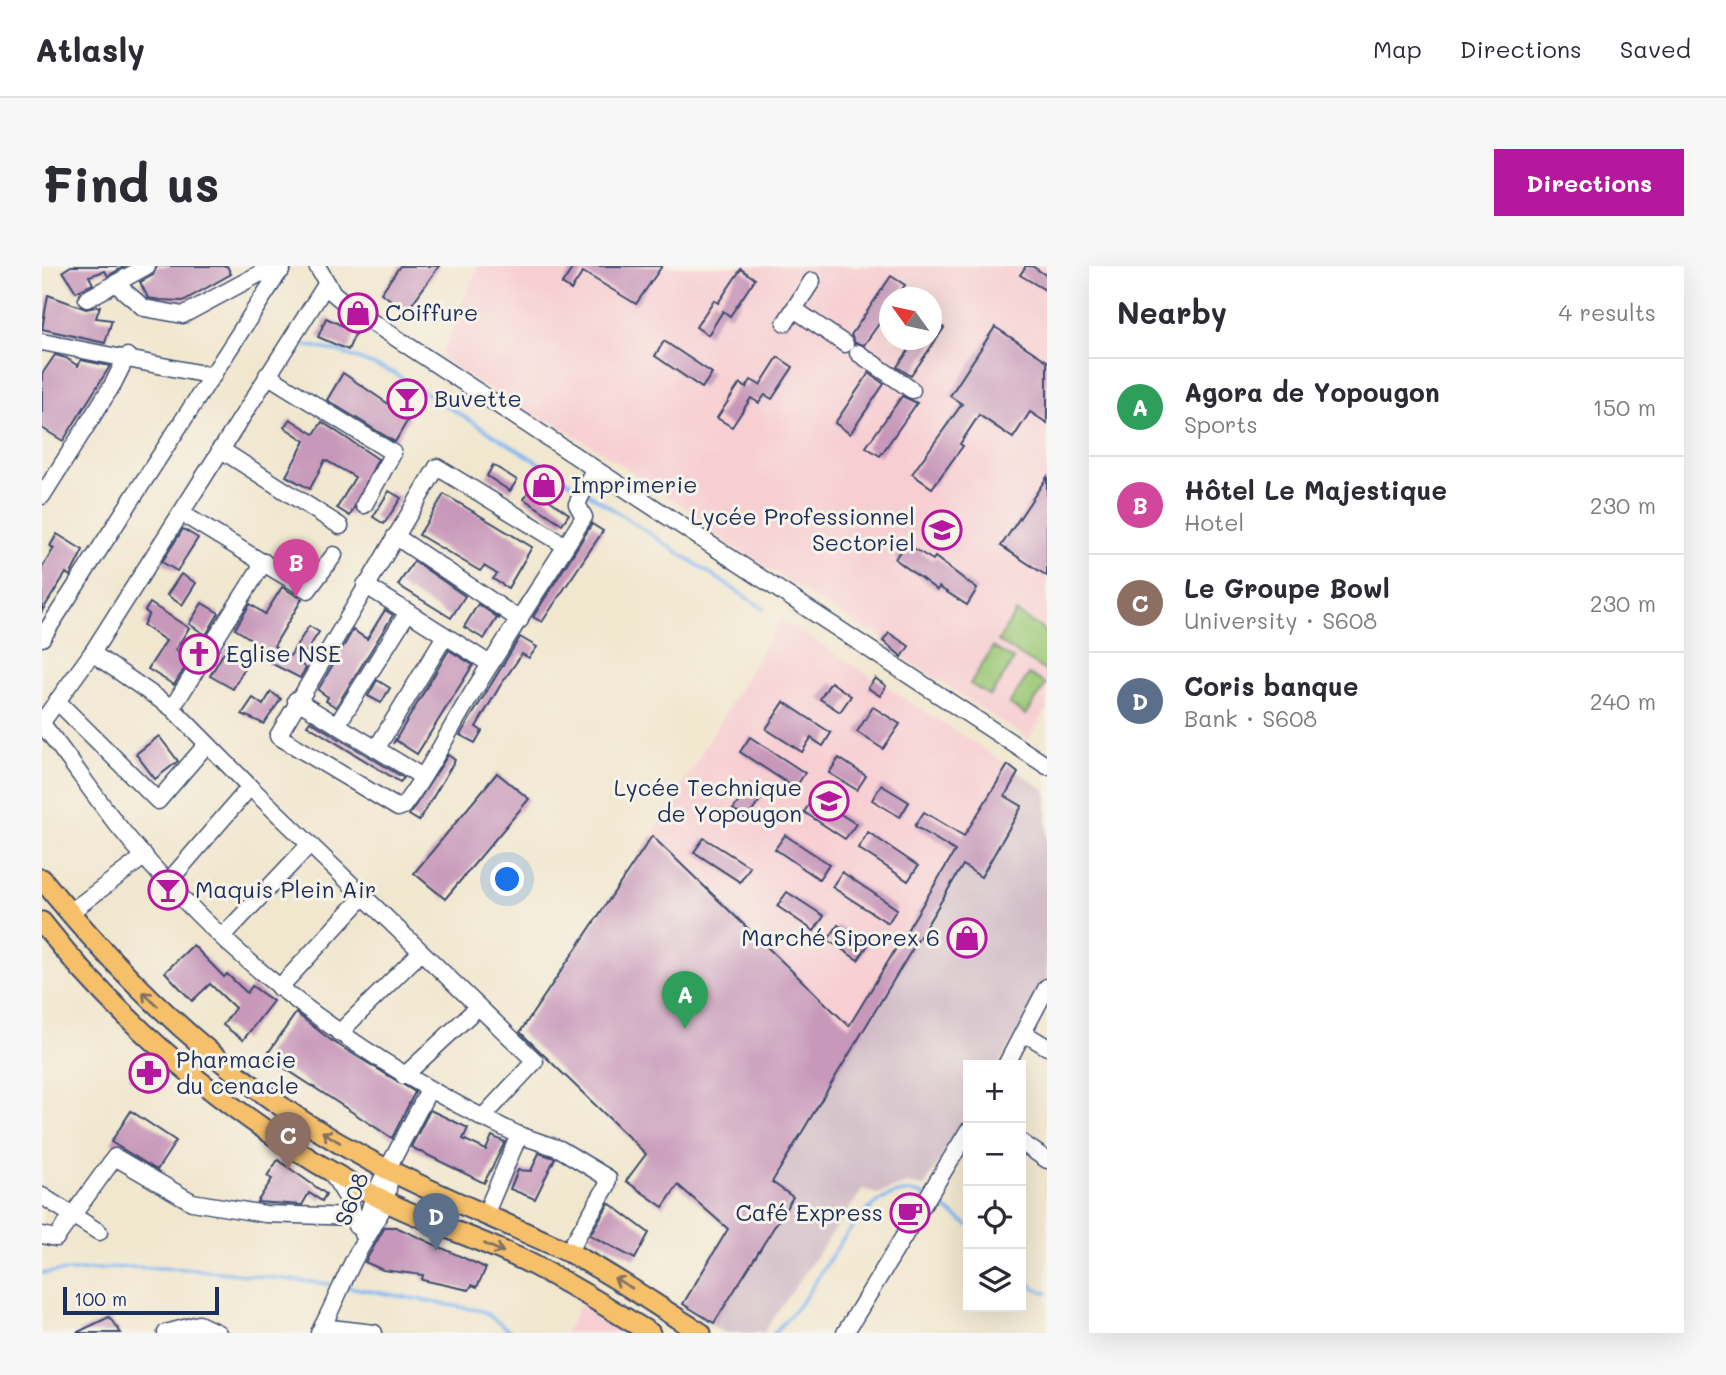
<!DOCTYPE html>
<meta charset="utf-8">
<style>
:root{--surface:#fff;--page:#f7f7f7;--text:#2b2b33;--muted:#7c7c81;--line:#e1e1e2;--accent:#b5179e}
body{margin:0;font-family:Mali,sans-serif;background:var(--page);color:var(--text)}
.controls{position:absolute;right:21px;bottom:21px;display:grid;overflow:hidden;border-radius:0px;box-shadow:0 7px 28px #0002}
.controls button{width:63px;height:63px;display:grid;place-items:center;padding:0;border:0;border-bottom:2px solid var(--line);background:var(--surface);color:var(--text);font:35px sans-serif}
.compass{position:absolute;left:837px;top:21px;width:63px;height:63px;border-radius:50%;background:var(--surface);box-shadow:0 7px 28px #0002;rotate:303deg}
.scale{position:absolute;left:21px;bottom:18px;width:156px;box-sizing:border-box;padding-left:7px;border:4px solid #1b2f5e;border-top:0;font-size:19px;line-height:24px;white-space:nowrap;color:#1b2f5e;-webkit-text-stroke:5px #f7f3e8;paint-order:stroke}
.you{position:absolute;left:466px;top:614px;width:24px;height:24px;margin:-18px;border:5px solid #fff;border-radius:50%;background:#1a73e8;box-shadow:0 0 0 10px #1a73e833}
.badge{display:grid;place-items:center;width:46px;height:46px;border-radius:50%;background:var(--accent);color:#fff;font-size:23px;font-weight:700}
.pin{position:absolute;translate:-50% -58px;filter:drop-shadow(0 2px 4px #0008)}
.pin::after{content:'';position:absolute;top:37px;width:24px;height:21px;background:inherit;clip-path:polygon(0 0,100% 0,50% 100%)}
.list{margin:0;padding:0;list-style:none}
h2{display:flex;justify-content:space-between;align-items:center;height:91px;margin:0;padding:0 28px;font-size:30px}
h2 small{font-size:23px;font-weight:400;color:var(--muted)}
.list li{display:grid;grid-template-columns:46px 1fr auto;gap:21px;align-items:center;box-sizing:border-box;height:98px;padding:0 28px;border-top:2px solid var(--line)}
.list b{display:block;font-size:26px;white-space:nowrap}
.list p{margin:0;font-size:23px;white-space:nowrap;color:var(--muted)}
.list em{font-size:23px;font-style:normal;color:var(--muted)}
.icon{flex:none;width:38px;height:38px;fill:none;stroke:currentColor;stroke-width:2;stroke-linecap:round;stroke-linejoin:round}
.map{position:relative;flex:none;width:1005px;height:1067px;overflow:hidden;border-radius:0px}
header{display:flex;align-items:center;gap:42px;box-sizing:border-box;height:98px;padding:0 35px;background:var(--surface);border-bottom:2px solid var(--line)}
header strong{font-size:33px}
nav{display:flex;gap:38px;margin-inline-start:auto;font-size:24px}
.intro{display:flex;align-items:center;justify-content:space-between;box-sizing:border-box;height:168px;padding:0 42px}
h1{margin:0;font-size:49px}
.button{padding:18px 32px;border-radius:0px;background:var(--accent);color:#fff;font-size:24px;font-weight:700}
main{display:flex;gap:42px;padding:0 42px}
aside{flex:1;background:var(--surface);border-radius:0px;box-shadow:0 7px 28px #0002}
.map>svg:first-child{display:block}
.built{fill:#f7cfd3;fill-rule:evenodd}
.industrial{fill:#d2bdc7}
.green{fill:#9ac775;stroke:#5a7b6a;stroke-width:2}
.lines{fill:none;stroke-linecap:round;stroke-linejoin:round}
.stream{stroke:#84b8f2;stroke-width:3.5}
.building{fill:#c798ba}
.minor-casing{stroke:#3b4b6f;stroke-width:19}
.major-casing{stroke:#3b4b6f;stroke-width:23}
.minor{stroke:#fff;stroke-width:16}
.major{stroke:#f6c06b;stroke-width:19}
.oneway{stroke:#7e7064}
.labels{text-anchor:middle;stroke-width:6;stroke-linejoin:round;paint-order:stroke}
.poi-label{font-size:23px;fill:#1b2f5e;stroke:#f7f3e8;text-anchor:start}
.street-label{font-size:23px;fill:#1b2f5e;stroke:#f7f3e8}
</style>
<header>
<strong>Atlasly</strong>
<nav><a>Map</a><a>Directions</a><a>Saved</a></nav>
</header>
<div class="intro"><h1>Find us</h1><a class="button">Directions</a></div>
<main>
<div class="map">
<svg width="1005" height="1067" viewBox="0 0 1005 1067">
<rect width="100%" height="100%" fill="#f7f3e8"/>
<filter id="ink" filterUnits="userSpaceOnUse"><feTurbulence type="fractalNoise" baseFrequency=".0143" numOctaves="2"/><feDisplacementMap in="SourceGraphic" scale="14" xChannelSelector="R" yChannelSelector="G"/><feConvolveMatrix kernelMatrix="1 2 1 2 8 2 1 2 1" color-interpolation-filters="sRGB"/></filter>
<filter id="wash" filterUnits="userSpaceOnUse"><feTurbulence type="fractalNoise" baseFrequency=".00686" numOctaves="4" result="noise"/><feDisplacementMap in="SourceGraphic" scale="28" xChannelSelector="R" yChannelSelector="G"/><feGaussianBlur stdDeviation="1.57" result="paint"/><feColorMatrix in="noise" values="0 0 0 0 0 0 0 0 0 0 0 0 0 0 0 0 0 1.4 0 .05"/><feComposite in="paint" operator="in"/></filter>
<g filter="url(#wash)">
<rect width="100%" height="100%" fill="#f1e7cf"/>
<g class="built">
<path d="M436,0H1005V442L987,473L854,387L853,383L832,364L827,366L670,267L667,258L569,192L510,155L498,156L398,92ZM848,32H890V74H848Z"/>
<polygon points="739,353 966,499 807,760 610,570"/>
<polygon points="540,1036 594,1067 523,1067"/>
</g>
<polygon class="industrial" points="966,499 1005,525 1005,719 956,799 926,799 926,848 882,921 865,918 835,928 821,923 721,1067 683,1067 639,1041"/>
<g class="green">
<polygon points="974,346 1005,366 1005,406 956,375"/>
<polygon points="951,381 972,394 948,430 928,418"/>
<polygon points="987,408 1004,418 984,449 967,438"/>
</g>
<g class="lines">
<g class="stream">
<polyline points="253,77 298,86 350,106 536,221"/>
<polyline points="546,227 722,343"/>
<polyline points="890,933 926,959"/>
<polyline points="0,1007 85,1001 150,1003 288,1018"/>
<polyline points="979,1008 993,1022 1005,1027"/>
<polyline points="306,1021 441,1045 471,1067"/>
<path d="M732,1067C743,1055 755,1043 764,1030C788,995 831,906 883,930"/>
</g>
</g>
<g id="blocks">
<g class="building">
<polygon points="29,0 83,0 66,10 63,5 47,10 51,18 34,26 21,5"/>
<polygon points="115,0 185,0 189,8 141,35 118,34 106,32 98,16 111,9"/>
<polygon points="358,0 397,0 365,45 339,27"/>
<polygon points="532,0 620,0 594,38 541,6 529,24 520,18"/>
<polygon points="984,0 990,0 1005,10 1005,25 978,9"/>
<polygon points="699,3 713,13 688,50 681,45 666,69 654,61 672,34 676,37"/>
<polygon points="849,10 863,19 854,32 848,32 848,42 822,79 813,77 809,69"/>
<polygon points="6,29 44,43 58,40 54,52 70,54 63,77 0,63"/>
<polygon points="284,52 314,66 306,84 276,71"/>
<polygon points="890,53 902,62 869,110 855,101 874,74 890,74"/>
<polygon points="953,61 1005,95 1005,157 988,146 971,172 937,149 918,178 921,180 890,222 870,208 920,138 908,130"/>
<polygon points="622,75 670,107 660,122 613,90"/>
<polygon points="13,89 24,92 36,100 39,94 68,100 21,175 0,162 0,108"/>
<polygon points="736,91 751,101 730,133 723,129 717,137 709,132 690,161 675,152 698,117 704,122 709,114 718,119"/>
<polygon points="301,107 367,152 353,176 285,134"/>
<polygon points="827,107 842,118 808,168 793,157"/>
<polygon points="860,130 875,137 838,190 824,181"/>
<polygon points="248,153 272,168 280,156 336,193 308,250 295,242 313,211 283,194 268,223 244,210 263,175 242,161"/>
<polygon points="451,199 475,214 468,225 445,210"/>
<polygon points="1005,211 1005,310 959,280"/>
<polygon points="489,221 527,248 520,258 482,233"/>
<polygon points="347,225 359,232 342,258 331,251"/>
<polygon points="402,228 490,281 466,322 451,313 455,308 442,300 438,305 377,269"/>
<polygon points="550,258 561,265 500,356 491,351"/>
<polygon points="141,263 156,272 135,305 120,296"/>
<polygon points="15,268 41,284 28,310 24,307 0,345 0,302 12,282 8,280"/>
<polygon points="863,277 891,294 893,291 935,323 925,339 897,321 895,324 853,293"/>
<polygon points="372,295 423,330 409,352 356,319"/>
<polygon points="139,308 154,317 140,339 125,329"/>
<polygon points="240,321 260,333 232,380 248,390 267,360 277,366 257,397 264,402 258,412 217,391 223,382 193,363 208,338 223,348"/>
<polygon points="108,337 147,362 133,384 148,394 132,419 106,403 124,375 101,359 107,348 103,345"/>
<polygon points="160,337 177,347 164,369 147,358"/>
<polygon points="436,338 458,353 455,352 442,373 422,361"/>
<polygon points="343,344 351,349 294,441 284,435 286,431 276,424 311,364 325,373"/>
<polygon points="847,367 867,380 860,391 841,375"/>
<polygon points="478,371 495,381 487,392 480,388 458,420 434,461 440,465 433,477 418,469"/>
<polygon points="185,381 207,394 191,423 168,410"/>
<polygon points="407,384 431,399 375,488 353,474 351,478"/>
<polygon points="833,412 844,420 838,430 826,422"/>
<polygon points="335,414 348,422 339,437 326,430"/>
<polygon points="789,416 809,430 798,446 778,433"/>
<polygon points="229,426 239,433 222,458 200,448 211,432 221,439"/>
<polygon points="742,436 789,467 781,480 769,472 760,486 724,463"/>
<polygon points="831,441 858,458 841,483 815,466"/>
<polygon points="268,455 329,492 362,512 358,516 265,459"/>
<polygon points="117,470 136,495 113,513 94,488"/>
<polygon points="708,471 763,507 753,522 698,486"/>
<polygon points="406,489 413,494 377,555 367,549"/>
<polygon points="797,492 824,510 815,524 787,507"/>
<polygon points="966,499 976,507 963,530 980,540 939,611 921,599 730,916 751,931 672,1057 641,1038 686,963 636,919 621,941 584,915 604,888 478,766 610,570 807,760 913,585 873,560 882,546 922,570"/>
<polygon points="455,507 487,533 403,633 372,607"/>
<polygon points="708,518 722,528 705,553 691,544"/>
<polygon points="839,519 867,536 858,551 830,534"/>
<polygon points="772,531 814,558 803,573 762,546"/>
<polygon points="826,566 876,600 866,615 816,582"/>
<polygon points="743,569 787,598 777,613 733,583"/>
<polygon points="662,572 708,601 698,616 652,586"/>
<polygon points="800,606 855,643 846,657 790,621"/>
<polygon points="745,626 782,650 772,665 735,640"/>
<polygon points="796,659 826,679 816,694 786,674"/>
<polygon points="151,679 182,711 185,708 205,727 210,720 231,735 201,774 181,759 193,742 168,718 150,735 123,706"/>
<polygon points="254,747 290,775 373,826 350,872 224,790"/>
<polygon points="98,796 117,810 106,825 87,811"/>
<polygon points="388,844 426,862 421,873 444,884 450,870 463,876 442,917 369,881"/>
<polygon points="89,845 134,875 115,904 69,876"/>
<polygon points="497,887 513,892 493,933 468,923 476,904 489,905"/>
<polygon points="236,894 284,928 280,935 267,927 260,939 215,936 230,913 225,910"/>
<polygon points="567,937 607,967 593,993 548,969"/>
<polygon points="343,961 354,961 444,1002 435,1021 430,1019 427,1024 380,1014 381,1009 341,1004 323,996"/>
<polygon points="67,1051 79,1067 34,1067"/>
</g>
</g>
</g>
<g filter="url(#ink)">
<use href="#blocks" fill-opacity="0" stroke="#3b4b6f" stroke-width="2"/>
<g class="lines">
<g class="minor-casing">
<g id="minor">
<polyline points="275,0 291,27 310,43 1005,500"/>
<polyline points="74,18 102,42 141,49 217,8 239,5"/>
<polyline points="45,33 105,0"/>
<polyline points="752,43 803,78"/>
<polyline points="743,57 770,15"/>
<polyline points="0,76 171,110"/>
<polyline points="816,87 870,124"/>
<polyline points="225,109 351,187 322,239"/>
<polyline points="178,183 298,260"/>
<polyline points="0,230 71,118 85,90"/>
<polyline points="139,247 266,324 292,289"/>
<polyline points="353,270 478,354"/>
<path d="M524,280L395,201L236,470L356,542L361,540C386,508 405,468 426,434C464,372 504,312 542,251L535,238L552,203"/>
<polyline points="323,319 448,398"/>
<polyline points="0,372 241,0"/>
<polyline points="50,387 130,442 208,521 493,795 440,852"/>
<polyline points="254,434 379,510"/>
<polyline points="15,435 116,535 165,478"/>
<polyline points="130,442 222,296"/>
<polyline points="0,456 50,387 285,17"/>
<path d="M0,458C26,490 48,524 73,556C182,692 320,796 477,869L443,949"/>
<polyline points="295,459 366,346"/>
<polyline points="334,483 403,370"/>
<polyline points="127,615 208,521"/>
<polyline points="27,647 103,590"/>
<polyline points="181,670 268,578"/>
<polyline points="237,722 323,629"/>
<polyline points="297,767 379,686"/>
<polyline points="982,767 1005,781"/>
<polyline points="964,799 1005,721"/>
<polyline points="362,810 436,741"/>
<polyline points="477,869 518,883 566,912 565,920 526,986"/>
<polyline points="979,876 1005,894"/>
<polyline points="290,908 309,938 314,960"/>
<polyline points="0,930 57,966"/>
<polyline points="320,968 332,929 387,824"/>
<polyline points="0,969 14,972 73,891 150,936 223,948 313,951"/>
<polyline points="280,1061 332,1067"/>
<polyline points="124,1067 157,1058 176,1067"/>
<path d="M277,1067C291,1042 301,1014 315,988C331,959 349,939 347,904"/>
<polyline points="803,1067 926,865"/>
</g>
</g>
<g class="major-casing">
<g id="major">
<path d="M0,613C90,725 199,826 327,894C391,928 458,954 524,985C571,1008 614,1040 659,1067"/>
<path d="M0,656C89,771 213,869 343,935C391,959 445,975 493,1000C532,1020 570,1044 608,1067"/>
</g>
</g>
<use href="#minor" class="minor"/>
<use href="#major" class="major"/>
</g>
<defs><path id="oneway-shaft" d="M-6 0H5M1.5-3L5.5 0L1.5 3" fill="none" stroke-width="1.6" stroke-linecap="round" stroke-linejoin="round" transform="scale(1.75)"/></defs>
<g class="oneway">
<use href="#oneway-shaft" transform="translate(108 733) rotate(-137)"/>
<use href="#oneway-shaft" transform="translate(289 871) rotate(-148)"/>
<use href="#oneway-shaft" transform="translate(452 982) rotate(24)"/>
<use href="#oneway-shaft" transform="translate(581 1017) rotate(-150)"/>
</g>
</g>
<defs>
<g id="shop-ring" transform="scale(2.0125)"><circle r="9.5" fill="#f7f3e8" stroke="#b5179e" stroke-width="1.5"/><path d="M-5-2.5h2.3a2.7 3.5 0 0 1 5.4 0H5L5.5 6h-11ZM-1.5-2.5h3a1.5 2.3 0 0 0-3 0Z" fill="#b5179e"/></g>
<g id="bar-ring" transform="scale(2.0125)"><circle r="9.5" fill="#f7f3e8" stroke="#b5179e" stroke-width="1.5"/><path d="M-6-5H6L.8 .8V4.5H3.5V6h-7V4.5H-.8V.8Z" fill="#b5179e"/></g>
<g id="school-ring" transform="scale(2.0125)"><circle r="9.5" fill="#f7f3e8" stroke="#b5179e" stroke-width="1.5"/><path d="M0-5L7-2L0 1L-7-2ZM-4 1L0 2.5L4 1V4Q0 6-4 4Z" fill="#b5179e"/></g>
<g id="church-ring" transform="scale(2.0125)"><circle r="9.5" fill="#f7f3e8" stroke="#b5179e" stroke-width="1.5"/><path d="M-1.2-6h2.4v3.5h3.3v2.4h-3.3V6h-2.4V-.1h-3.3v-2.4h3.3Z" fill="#b5179e"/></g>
<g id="pharmacy-ring" transform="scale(2.0125)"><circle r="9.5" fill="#f7f3e8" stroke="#b5179e" stroke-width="1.5"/><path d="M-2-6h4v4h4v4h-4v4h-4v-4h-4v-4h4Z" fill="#b5179e"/></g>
<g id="cafe-ring" transform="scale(2.0125)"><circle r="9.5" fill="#f7f3e8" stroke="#b5179e" stroke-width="1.5"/><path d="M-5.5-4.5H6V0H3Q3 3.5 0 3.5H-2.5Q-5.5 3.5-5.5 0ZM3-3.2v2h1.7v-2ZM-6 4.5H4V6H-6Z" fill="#b5179e"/></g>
</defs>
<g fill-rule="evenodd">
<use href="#shop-ring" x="316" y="47"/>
<use href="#bar-ring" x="365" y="133"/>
<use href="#shop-ring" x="502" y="219"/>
<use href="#school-ring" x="900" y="264"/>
<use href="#church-ring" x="157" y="388"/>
<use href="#school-ring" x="787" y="535"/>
<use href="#bar-ring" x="126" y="624"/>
<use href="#shop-ring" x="925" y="672"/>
<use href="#pharmacy-ring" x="107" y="807"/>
<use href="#cafe-ring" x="868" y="947"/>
</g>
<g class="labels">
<g class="poi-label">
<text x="343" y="55">Coiffure</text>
<text x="392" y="141">Buvette</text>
<text x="529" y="227">Imprimerie</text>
<text x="873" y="259" text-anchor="end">Lycée Professionnel<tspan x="873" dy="26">Sectoriel</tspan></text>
<text x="184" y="396">Eglise NSE</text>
<text x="760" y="530" text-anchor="end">Lycée Technique<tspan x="760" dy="26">de Yopougon</tspan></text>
<text x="153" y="632">Maquis Plein Air</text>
<text x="898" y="680" text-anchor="end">Marché Siporex 6</text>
<text x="134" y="802">Pharmacie<tspan x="134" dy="26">du cenacle</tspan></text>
<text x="841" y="955" text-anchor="end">Café Express</text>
</g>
<g class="street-label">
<text transform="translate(310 933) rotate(-69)" y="8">S608</text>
</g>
</g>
</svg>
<div class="controls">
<button>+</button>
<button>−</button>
<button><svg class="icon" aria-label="locate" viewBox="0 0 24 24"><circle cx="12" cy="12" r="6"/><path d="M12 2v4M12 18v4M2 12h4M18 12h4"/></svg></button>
<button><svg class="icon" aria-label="layers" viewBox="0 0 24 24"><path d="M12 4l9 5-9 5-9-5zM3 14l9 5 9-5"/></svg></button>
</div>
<svg class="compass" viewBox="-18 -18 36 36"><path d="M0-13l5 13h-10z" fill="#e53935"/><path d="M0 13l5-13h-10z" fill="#7c7c81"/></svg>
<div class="scale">100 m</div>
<div class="you"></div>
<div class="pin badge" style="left:643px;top:763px;background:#2e9e5b">A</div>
<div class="pin badge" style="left:254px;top:331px;background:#d1479c">B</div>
<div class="pin badge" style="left:246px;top:904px;background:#8d6e63">C</div>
<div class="pin badge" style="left:394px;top:985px;background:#5c6f8a">D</div>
</div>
<aside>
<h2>Nearby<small>4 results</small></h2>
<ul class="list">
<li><span class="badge" style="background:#2e9e5b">A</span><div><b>Agora de Yopougon</b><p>Sports</p></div><em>150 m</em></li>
<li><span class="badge" style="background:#d1479c">B</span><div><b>Hôtel Le Majestique</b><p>Hotel</p></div><em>230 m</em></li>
<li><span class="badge" style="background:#8d6e63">C</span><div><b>Le Groupe Bowl</b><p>University · S608</p></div><em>230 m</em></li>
<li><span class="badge" style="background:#5c6f8a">D</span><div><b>Coris banque</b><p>Bank · S608</p></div><em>240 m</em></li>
</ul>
</aside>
</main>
